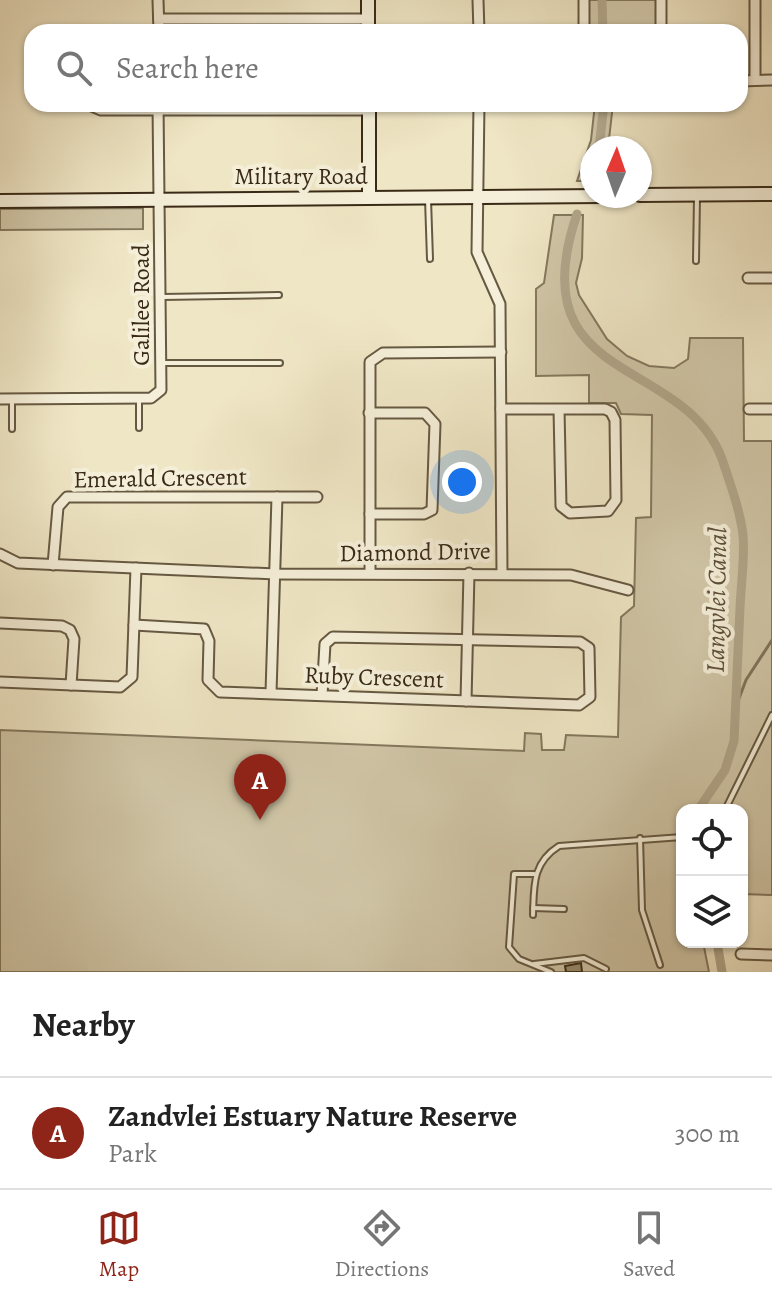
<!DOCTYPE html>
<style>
:root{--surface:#fff;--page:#f2f2f2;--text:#222;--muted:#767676;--line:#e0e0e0;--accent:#8f2418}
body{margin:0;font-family:Alegreya,serif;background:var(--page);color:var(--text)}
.controls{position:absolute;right:24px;bottom:24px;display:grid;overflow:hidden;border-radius:16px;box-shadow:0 2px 6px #0004}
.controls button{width:72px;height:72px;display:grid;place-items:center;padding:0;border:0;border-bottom:2px solid var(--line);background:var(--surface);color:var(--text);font:40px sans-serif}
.compass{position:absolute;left:580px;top:136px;width:72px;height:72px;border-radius:50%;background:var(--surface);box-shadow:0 2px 6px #0004;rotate:2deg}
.you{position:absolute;left:462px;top:482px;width:28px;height:28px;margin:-20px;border:6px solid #fff;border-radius:50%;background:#1a73e8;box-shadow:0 0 0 12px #1a73e833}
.badge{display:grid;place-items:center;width:52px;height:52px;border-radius:50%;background:var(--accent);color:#fff;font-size:26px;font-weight:700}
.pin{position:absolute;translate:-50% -66px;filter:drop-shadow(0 2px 4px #0008)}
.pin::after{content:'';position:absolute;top:42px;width:28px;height:24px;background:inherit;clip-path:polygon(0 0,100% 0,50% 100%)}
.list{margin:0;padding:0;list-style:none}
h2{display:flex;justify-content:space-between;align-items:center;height:104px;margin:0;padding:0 32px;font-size:34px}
h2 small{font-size:26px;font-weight:400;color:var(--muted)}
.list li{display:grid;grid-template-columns:52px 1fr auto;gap:24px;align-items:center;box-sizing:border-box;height:112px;padding:0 32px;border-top:2px solid var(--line)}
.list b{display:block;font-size:30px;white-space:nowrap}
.list p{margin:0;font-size:26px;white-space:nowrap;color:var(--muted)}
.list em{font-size:26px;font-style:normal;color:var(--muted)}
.icon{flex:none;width:44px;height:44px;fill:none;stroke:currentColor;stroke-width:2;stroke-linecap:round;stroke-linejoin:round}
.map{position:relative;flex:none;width:772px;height:972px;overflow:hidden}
.search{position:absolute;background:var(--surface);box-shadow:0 2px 6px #0004;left:24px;right:24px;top:24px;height:88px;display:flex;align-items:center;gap:20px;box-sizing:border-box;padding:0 28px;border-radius:24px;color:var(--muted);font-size:30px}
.sheet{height:216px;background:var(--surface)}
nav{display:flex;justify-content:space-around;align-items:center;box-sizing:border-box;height:112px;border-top:2px solid var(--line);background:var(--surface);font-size:22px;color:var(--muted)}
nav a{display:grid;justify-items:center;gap:4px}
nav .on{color:var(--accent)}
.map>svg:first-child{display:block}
.green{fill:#d0c6a7;stroke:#84785e;stroke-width:2}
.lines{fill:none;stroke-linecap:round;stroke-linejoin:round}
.stream{stroke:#81745c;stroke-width:3}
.canal{stroke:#b1a68a;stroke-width:9}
.building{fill:#988c71;stroke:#392a16;stroke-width:2}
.lane-casing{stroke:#665942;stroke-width:8}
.street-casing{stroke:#665942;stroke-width:13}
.secondary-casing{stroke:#392a16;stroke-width:16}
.lane{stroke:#f5efd9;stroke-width:4}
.street{stroke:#f5efd9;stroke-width:9}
.secondary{stroke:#f5efd9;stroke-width:12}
.labels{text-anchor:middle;stroke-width:8;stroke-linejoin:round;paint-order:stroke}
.street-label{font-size:24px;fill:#392a16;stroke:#f5efd9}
.water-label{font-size:26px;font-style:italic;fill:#5d4f39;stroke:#f5efd9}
</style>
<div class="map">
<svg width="772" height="972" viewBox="0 0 772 972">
<rect width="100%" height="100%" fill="#efe6c5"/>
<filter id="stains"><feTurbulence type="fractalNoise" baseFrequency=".0025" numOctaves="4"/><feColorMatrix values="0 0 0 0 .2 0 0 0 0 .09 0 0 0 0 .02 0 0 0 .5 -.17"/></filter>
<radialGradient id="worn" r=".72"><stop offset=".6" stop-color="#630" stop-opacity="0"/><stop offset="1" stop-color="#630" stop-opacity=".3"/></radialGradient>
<g class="green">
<rect x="587" y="0" width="71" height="32"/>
<polygon points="595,104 613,104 608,148 592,148 592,181 577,181 591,140"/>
<polygon points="143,208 143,229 0,230 0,209"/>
<polygon points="554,215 583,215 582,258 576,283 579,295 607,339 627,356 649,366 674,368 688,359 690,338 743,338 744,441 772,441 772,895 742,894 742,810 682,810 682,942 703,942 709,972 0,972 0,730 524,751 525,733 541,734 542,750 564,750 566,735 618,737 621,617 634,606 636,518 651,517 652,415 621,414 616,403 589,403 589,375 536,376 536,289 544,283"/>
</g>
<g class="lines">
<polyline class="stream" points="735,709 746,680 772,640"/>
<g class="canal">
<polyline points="602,0 603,32"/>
<polyline points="599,148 604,104"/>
<polyline points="588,180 592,169"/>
<path d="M577,214C518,387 683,354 722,459C730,483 740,510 743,535C745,558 741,584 740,608C738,652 736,697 734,741L725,770L698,810"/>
<polyline points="717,942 722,972"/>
</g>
</g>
<polygon class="building" points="581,963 582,972 566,972 565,966"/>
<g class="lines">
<g class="lane-casing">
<g id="lane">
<polyline points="428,199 430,259"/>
<polyline points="696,261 697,197"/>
<polyline points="162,297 279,295"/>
<polyline points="162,363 280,363"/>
<polyline points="12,401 12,429"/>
<polyline points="139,428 139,400"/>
<polyline points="725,810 772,715"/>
<polyline points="640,838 642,910 660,965"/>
<polyline points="534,874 514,874 509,947 519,959 551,972"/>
<polyline points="533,908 564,909"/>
<path d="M533,915C534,886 532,863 559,846L682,837"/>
<polyline points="534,964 584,958 606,969"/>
</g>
</g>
<g class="street-casing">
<g id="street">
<polyline points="158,0 159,32"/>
<polyline points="478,0 479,32"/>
<polyline points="661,0 661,32"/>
<polyline points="159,19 368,19"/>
<polyline points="584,32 584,0"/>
<polyline points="755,80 755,0"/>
<polyline points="740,81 772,80"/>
<polyline points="87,104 101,110 369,110"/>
<polyline points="479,104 477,252 500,304 502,574"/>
<polyline points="748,278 772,278"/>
<polyline points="0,399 151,398 161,390 158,104"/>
<polyline points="501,409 605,409 611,412 615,420 616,500 608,511 570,513 561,506 559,409"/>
<polyline points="749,409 772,409"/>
<polyline points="369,413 425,413 435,424 432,510 424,514 370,514"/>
<polyline points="0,554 18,563 276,574 571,575 628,590"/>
<polyline points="53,565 58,507 67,497 317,497"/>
<polyline points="370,573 370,362 383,353 501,352"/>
<polyline points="0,623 62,626 70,630 74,639 71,685"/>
<polyline points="134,625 204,629 209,641 208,680 220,692 579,705 590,697 589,648 580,642 333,637 325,644 322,695"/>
<polyline points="0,682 120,687 132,677 136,568"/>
<polyline points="271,693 277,497"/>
<polyline points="466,701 469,573"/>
<polyline points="741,954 772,955"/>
</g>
</g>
<g class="secondary-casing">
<g id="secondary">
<polyline points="368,0 368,32"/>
<polyline points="640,195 772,194"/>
<polyline points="369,197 369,104"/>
<polyline points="0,201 603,196"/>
</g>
</g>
<use href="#lane" class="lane"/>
<use href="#street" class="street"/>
<use href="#secondary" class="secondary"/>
</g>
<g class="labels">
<g class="street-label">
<text x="301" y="184">Military Road</text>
<text transform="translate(141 305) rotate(-90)" y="8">Galilee Road</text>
<text transform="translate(160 478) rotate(-1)" y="8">Emerald Crescent</text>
<text transform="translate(415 552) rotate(-1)" y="8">Diamond Drive</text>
<text transform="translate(374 677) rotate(2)" y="8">Ruby Crescent</text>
</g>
<g class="water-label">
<text transform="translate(716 600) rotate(-89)" y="9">Langvlei Canal</text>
</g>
</g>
<rect width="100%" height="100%" filter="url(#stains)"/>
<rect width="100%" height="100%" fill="url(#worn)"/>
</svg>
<div class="controls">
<button><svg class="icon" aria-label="locate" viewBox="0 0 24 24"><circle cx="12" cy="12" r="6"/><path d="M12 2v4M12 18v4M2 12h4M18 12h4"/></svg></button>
<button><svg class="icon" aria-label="layers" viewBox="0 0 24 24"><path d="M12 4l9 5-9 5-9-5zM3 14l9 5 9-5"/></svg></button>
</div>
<svg class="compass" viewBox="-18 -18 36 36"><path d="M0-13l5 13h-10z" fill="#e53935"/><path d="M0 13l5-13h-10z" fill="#767676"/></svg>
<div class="you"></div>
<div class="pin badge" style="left:260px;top:820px">A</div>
<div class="search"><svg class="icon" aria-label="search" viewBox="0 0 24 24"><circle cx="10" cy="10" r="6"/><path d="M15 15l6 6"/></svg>Search here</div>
</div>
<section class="sheet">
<h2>Nearby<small></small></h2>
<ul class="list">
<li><span class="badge">A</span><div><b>Zandvlei Estuary Nature Reserve</b><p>Park</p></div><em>300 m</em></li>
</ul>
</section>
<nav>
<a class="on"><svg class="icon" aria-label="map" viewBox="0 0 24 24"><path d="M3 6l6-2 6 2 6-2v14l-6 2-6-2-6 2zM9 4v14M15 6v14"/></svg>Map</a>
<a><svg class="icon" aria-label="directions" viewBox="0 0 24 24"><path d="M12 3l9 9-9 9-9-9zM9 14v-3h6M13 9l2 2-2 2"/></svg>Directions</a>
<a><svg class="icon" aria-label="saved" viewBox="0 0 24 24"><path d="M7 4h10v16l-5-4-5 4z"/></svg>Saved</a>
</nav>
